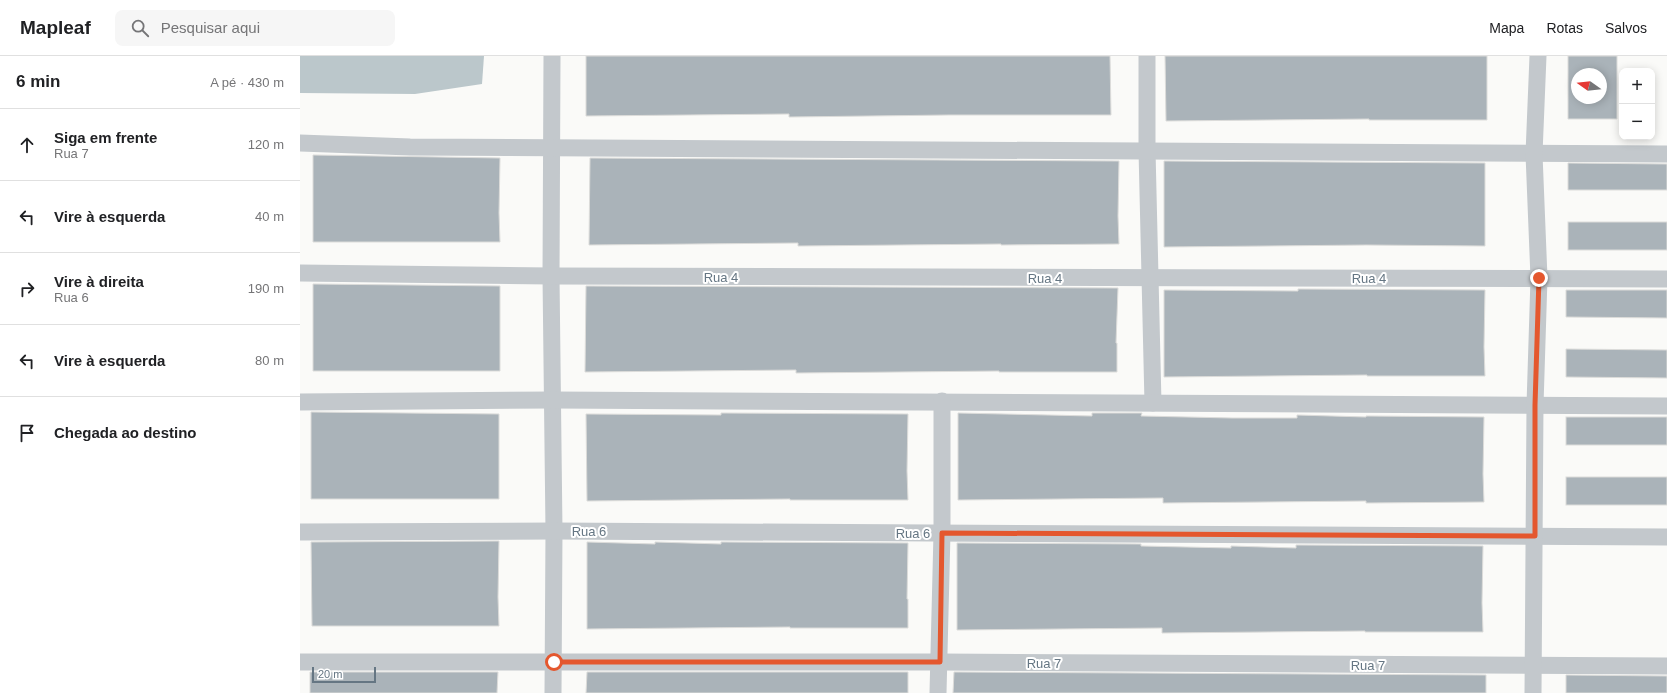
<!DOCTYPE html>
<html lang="pt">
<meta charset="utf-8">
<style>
:root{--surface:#fff;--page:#f6f6f6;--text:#202124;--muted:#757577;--line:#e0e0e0}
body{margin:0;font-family:Arial,sans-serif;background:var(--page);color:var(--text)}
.controls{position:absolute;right:12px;top:12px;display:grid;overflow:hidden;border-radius:8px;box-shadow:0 2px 10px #0003}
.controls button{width:36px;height:36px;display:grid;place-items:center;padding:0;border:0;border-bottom:1px solid var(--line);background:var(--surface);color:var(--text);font:20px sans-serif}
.compass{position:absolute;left:1271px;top:12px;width:36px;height:36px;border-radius:50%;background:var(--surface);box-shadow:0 2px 10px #0003;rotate:285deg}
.scale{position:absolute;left:12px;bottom:10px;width:64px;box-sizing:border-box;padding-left:4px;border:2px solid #657683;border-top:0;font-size:11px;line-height:14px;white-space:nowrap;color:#657683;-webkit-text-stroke:3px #fff;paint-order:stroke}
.stop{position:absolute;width:12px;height:12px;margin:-9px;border:3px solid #e4572e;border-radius:50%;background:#fff}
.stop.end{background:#e4572e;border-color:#fff;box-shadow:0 1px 4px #0008}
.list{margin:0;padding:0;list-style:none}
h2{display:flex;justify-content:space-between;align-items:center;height:52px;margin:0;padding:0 16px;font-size:17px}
h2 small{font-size:13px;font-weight:400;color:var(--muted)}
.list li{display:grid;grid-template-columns:26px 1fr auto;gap:12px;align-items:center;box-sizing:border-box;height:72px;padding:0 16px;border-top:1px solid var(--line)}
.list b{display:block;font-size:15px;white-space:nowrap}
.list p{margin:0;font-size:13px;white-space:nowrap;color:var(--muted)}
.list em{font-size:13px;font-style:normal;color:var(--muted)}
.icon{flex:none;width:22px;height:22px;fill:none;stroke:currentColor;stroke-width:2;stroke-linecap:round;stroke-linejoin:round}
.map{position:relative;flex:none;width:1367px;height:637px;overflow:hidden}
header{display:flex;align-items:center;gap:24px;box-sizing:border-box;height:56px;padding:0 20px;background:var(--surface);border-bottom:1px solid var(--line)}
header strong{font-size:19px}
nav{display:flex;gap:22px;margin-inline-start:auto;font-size:14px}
.search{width:280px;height:36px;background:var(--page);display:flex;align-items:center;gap:10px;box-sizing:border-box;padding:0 14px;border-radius:8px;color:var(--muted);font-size:15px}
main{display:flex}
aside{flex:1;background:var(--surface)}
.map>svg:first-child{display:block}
.water{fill:#bbc7cb}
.building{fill:#aab3b9;stroke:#dcdcda;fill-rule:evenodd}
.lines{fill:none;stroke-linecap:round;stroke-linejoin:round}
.minor{stroke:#c3c8cc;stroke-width:17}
.route{stroke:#e4572e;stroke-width:5}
.labels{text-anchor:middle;stroke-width:4;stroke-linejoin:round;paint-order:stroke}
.street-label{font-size:13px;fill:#657683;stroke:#fff}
</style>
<header>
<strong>Mapleaf</strong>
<div class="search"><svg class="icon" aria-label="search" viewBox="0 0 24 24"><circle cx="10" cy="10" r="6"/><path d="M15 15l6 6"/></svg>Pesquisar aqui</div>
<nav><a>Mapa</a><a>Rotas</a><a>Salvos</a></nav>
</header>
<main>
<aside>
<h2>6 min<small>A pé · 430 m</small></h2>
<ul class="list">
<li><svg class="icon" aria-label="ahead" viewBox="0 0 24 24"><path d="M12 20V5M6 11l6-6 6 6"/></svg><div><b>Siga em frente</b><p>Rua 7</p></div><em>120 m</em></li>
<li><svg class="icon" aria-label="left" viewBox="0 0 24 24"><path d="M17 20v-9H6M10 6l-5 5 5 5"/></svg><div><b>Vire à esquerda</b></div><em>40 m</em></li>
<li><svg class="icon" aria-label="right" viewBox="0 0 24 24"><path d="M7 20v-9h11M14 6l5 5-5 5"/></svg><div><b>Vire à direita</b><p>Rua 6</p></div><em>190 m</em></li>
<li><svg class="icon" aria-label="left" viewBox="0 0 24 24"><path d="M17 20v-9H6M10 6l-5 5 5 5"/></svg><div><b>Vire à esquerda</b></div><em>80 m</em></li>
<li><svg class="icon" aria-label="arrive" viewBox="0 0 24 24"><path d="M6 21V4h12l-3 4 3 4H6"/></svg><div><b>Chegada ao destino</b></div></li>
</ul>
</aside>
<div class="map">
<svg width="1367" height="637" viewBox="0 0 1367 637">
<rect width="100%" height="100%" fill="#fafaf8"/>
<polygon class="water" points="0,0 184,0 182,28 115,38 0,37"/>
<g class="building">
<polygon points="286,0 810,0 811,59 648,59 489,61 489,58 286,60"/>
<polygon points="865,0 1187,0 1187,64 1069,64 1069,63 866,65"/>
<path d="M1268,0H1317V63H1268ZM1277,18H1301V42H1277Z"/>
<polygon points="13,99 200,102 199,157 200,186 13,186"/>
<polygon points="290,102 819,105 818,160 819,188 701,189 701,188 498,190 498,187 289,189"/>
<polygon points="864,105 1185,107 1185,190 1067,189 864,191"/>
<polygon points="1268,107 1367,108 1367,134 1268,134"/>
<rect x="1268" y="166" width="99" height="28"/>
<polygon points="13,228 200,230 200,315 13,315"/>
<polygon points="286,230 818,232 816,287 817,287 817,316 699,316 699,315 496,317 496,314 285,316"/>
<polygon points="998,233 1185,234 1184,291 1185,320 1067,320 1067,319 864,321 864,234 998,235"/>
<polygon points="1266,234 1367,234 1367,262 1266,261"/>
<polygon points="1266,293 1367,294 1367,322 1266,321"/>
<polygon points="11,356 199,358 199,443 11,443"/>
<polygon points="421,357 608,358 607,415 608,444 490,444 490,443 287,445 286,358 421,359"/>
<polygon points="658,357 792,360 792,357 842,357 841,360 932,362 997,362 997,359 1066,361 1066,360 1184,361 1183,418 1184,446 1066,447 1066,445 863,447 863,442 658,444"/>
<rect x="1266" y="361" width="101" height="28"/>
<rect x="1266" y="421" width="101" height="28"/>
<polygon points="199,485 198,541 199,570 12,570 11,486"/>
<polygon points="287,486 355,488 355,486 421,488 421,486 608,487 607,543 608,543 608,572 490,572 490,571 287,573"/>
<polygon points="657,487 841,488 841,490 931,492 931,490 996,492 996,489 1183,490 1182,547 1183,576 1065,576 1065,575 862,577 862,572 657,574"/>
<polygon points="10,616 198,616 197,637 10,637"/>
<polygon points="287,616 608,616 608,637 286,637"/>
<polygon points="654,616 1186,619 1186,637 653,637"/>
<polygon points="1266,619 1367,620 1367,637 1266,637"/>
</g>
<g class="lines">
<g class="minor">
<polyline points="252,0 251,220 254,475 253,637"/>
<polyline points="847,0 847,94 853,347"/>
<polyline points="0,87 110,91 1367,98"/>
<polyline points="0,217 251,220 1367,223"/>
<polyline points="0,346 253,344 1367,350"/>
<polyline points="0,476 254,475 1367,481"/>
<polyline points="0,606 640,606 1367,610"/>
<polyline points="638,637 642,477 642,345"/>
<polyline points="1233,637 1235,349 1239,222 1234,98 1238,0"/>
</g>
</g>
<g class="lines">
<polyline class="route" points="254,606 640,606 642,477 1235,480 1235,349 1239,222"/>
</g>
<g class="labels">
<g class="street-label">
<text x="421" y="226">Rua 4</text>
<text x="745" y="227">Rua 4</text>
<text x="1069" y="227">Rua 4</text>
<text x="289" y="480">Rua 6</text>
<text x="613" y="482">Rua 6</text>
<text x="744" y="612">Rua 7</text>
<text x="1068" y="614">Rua 7</text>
</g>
</g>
</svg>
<div class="controls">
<button>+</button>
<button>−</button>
</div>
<svg class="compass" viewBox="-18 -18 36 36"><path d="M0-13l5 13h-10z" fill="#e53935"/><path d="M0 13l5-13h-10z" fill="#757577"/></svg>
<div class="scale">20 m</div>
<div class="stop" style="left:254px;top:606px"></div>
<div class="stop end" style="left:1239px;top:222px"></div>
</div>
</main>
